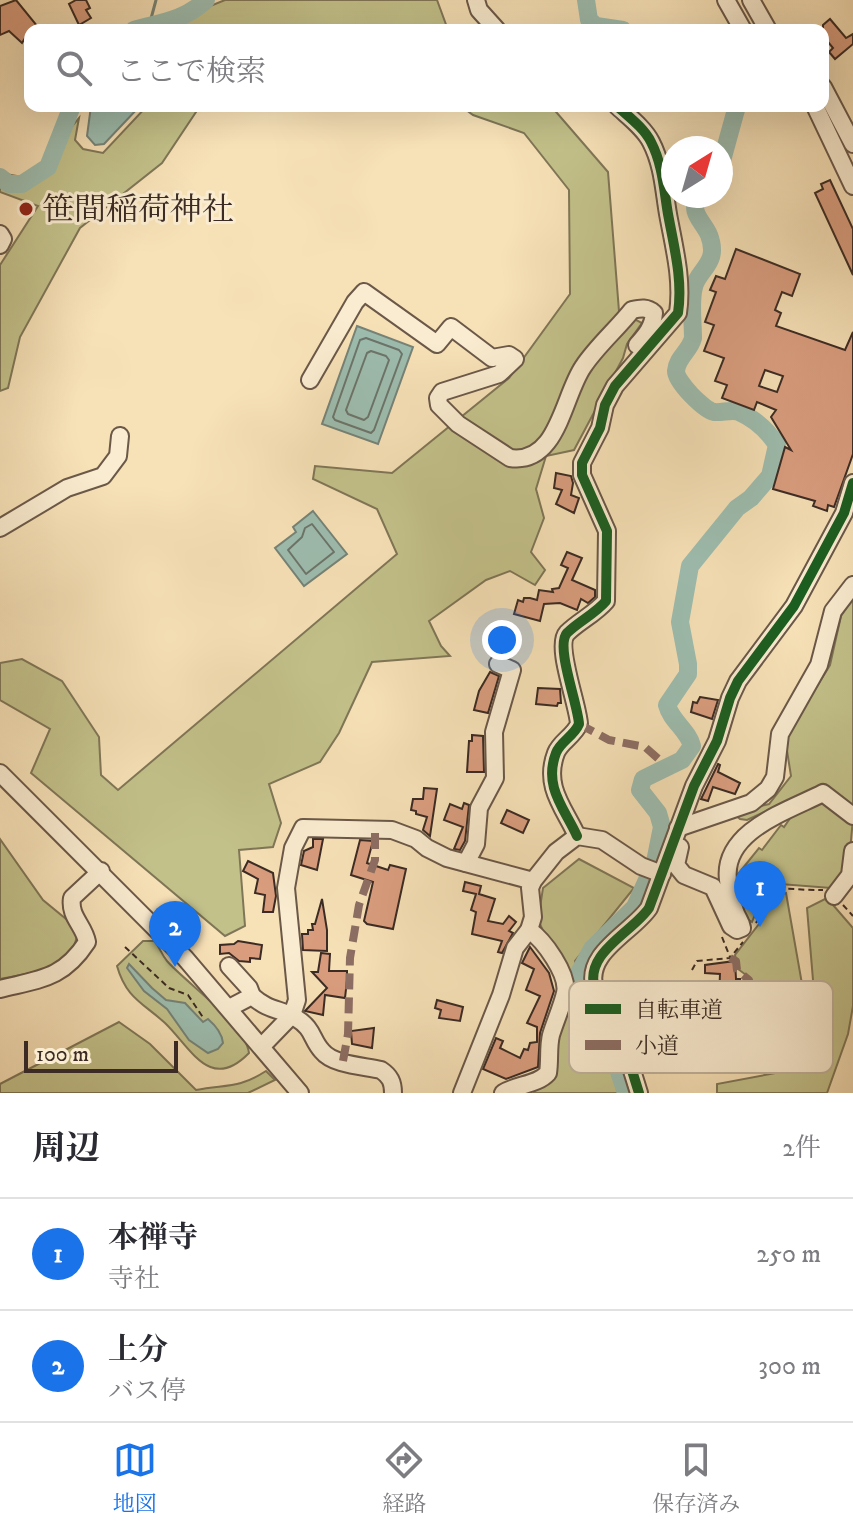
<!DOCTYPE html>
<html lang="ja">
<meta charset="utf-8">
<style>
:root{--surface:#fff;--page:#f2f2f3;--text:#2b2b33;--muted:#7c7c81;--line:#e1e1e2;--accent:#1a73e8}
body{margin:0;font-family:"IM FELL DW Pica","Noto Serif JP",serif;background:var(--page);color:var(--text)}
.compass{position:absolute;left:661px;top:136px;width:72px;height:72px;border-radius:50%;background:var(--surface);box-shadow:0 8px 32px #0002;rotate:37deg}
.scale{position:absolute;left:24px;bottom:20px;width:154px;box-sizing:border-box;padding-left:8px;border:4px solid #3b2b24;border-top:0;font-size:22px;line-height:28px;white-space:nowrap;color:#3b2b24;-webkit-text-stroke:6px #faecd0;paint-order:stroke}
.you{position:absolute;left:502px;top:640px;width:28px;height:28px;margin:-20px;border:6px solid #fff;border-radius:50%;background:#1a73e8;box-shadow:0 0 0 12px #1a73e833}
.badge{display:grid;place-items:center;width:52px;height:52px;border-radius:50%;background:var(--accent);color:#fff;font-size:26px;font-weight:700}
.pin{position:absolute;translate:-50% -66px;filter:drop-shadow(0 2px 4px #0008)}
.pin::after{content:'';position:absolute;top:42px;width:28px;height:24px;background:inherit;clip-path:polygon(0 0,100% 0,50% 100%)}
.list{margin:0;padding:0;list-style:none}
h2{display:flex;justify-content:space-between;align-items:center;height:104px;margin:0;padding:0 32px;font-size:34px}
h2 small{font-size:26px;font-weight:400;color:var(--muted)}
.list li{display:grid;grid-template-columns:52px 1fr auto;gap:24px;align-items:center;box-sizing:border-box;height:112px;padding:0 32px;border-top:2px solid var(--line)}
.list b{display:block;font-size:30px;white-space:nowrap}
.list p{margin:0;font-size:26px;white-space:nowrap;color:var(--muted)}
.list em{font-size:26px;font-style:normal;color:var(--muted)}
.icon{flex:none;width:44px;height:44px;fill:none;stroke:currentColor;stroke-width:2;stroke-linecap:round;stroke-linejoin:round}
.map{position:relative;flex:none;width:853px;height:1093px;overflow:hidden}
.search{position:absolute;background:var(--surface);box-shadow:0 8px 32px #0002;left:24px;right:24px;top:24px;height:88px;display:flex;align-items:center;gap:20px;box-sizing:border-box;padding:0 28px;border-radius:16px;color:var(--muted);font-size:30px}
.sheet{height:328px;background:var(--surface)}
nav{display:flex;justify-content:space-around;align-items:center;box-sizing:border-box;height:112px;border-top:2px solid var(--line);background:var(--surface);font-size:22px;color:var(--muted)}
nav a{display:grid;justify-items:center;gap:4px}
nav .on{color:var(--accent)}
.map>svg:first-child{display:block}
.green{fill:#c3c18a;stroke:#7f7657;stroke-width:2}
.water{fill:#9dbdaf;stroke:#768377;stroke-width:2}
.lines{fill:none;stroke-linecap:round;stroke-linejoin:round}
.shore{stroke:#6c746a;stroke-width:2}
.stream{stroke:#768377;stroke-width:3}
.river{stroke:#9dbdaf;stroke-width:18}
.building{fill:#d99d7e;stroke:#3b2b24;stroke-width:2;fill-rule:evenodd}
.minor-casing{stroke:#6a5849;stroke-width:20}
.path{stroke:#3b2b24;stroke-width:2;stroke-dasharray:6 4;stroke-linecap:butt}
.minor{stroke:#faecd0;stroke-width:16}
.quiet{stroke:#8d6e63;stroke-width:8;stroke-dasharray:16 8;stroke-linecap:butt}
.cycleway-casing{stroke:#faecd0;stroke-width:15}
.cycleway{stroke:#1b5e20;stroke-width:10}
.poi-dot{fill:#8f2418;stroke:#faecd0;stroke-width:3}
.labels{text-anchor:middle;stroke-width:6;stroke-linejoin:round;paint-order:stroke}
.poi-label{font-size:32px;fill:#3b2b24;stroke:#faecd0;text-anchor:start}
.key{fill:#faecd0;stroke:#c1b29c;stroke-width:2}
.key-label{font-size:22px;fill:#3b2b24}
</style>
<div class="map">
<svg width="853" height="1093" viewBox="0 0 853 1093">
<rect width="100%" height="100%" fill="#f7e1b7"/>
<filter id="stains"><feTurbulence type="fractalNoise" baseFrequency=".0025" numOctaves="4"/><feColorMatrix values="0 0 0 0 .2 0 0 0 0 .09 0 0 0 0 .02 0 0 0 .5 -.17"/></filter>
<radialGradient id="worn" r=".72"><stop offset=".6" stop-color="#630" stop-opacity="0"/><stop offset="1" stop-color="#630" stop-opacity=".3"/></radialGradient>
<g class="green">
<polygon points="225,0 437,0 448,30 151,30"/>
<polygon points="147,106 200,106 162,163 80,228 20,337 8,388 0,391 0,265 38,206 0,192 0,173 34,179 53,158 67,132 79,118 75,140 83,149 103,153"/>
<polygon points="461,106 551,106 608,172 619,311 642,323 627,344 623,358 574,450 546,456 536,489 544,518 531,552 545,570 535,585 510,571 486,580 429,621 441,646 450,656 372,662 339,733 320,762 269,784 281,823 273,847 239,850 245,926 225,936 31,773 50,729 0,700 0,663 22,659 62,681 99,737 101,775 118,790 397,554 377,509 313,479 315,466 392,473 509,378 570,294 569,190 524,133 473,115"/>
<polygon points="853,598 853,811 821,786 747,820 740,819 733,813 769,804 791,776 785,738 830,665 841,616"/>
<path d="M823,796L853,818L848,874L831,888L780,884C765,891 758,907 752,922L746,918L734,879L759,848L762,850L781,825L784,827L797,808Z"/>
<path d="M0,839L43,900L66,919L77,934C74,970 28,973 0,979Z"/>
<polygon points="579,859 634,888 575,961 600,1043 619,1093 534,1093 572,992 538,920 543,888"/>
<path d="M786,893L808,1018L805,1038L783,1063L730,1070L714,1067V1055L732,1045L763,1041L764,1030L761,1028C758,1004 760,983 738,969L735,955L762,920L769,901L775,896Z"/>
<polygon points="827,898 853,928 853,1006 848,1034 827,1093 717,1093 717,1084 786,1071 818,1040 807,908"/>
<path d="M143,941H154C160,947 161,954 167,961C187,984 245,1023 249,1053C210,1093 191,1048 165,1023C143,1003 126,998 117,966Z"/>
<path d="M119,1022L150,1044L196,1090C226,1084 238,1089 266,1071L275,1080L248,1093H0V1084Z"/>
</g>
<g class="water">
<polygon points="91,106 140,106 104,144 95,145 87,136"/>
<polygon points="357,326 413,347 378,444 322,424"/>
<polygon points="313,511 347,554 304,586 275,548 296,532 293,527"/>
<path d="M129,964L152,988L166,1000L185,1003L203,1022L208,1019C215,1025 222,1033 223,1043L218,1049L208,1053L189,1040L167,1009L144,991L127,968Z"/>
</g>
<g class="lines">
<g class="shore">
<polygon points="366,338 399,350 402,354 374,430 371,433 335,420 333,417 360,340"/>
<polygon points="371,351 386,356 389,360 368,417 364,420 348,414 346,410 367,353"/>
<polygon points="312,524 334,552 306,574 288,550 302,537 305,528"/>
</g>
<polyline class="stream" points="149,26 156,0"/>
<g class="river">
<polyline points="586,0 589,20 596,26 623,30"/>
<path d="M134,30C162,22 183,21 206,0"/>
<polyline points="721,164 737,106"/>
<polyline points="0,177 9,184 22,184 48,167 72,106"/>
<path d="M626,1093L603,1022L586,992L579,973L592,949L635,907L655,862L662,827L658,813L640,790L643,779L682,760L692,746C688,730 671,721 667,705L688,674V664L680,622L690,566L737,508L751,498L770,476L777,445C768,431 755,419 739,412C732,409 722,413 714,412C704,410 676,382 676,371C677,357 690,351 693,338C693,322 690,302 694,287C698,269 720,264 709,235C703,221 688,212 699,196"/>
</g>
</g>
<g class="building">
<polygon points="16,0 38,27 30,30 22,43 9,31 0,35 0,6"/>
<polygon points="76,0 86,0 90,8 86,10 91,18 79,25 69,4"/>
<polygon points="830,19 846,38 853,34 853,44 835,59 829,52 833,48 823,36 823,25"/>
<polygon points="830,180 853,229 853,275 815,193 823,189 821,184"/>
<path d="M736,249L800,274L792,296L782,292L775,310L781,313L776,326L845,350L853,332V454L834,507L828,505L827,511L813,506L815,501L773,489L785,447L791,450L771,417L776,410L757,402L754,410L722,398L727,385L715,381L724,358L704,351L714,325L705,322L716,292L710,290L716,276L725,279ZM765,370L783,376L777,392L759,386Z"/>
<polygon points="556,473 571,476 573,483 571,495 579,498 574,513 556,504 562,490 554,488"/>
<polygon points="567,552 582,558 572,580 595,590 595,597 588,603 581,599 577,610 560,603 544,604 540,621 514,614 518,600 523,602 524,598 530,598 537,600 539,590 553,592 552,589 559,588 568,568 561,565"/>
<polygon points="490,672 499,676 488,713 474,710 479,691"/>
<polygon points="538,688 560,689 561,703 558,703 557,706 536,704"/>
<polygon points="700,697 718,700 712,719 691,712 693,702 697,703"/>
<polygon points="472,735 483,736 484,772 467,772 469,741 472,741"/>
<polygon points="718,764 720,765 718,772 740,783 735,794 713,787 708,801 701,799"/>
<polygon points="424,788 437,789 430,836 423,830 427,817 416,814 416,811 411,810 413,799 423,799"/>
<polygon points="464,803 469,805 465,841 460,850 454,849 463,827 444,820 450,804 462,809"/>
<polygon points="507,810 529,820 523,833 501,823"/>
<polygon points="313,839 323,839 317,870 301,865 304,851 313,847"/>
<polygon points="360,840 373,841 367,863 388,870 390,865 406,869 393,929 367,924 364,921 373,882 351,875"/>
<polygon points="248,861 273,873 276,896 273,912 263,912 265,895 255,893 258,879 243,871"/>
<polygon points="465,882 481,886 479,894 495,899 488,921 503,924 509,916 516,922 509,931 513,933 502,953 498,952 502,941 472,934 476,912 471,910 476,894 463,891"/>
<polygon points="322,899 327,930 327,951 303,950 302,934 308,934 308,930 313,930 312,924 315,924"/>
<polygon points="238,941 262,945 260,959 250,958 250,962 239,961 229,953 220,954 220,945 234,944"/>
<polygon points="530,947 549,973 554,991 540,1033 538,1067 506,1079 483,1069 496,1038 503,1041 500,1048 520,1058 524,1049 528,1050 530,1043 537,1042 537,1027 527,1023 540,996 526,990 534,969 522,963"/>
<polygon points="321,953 330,954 329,971 347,971 347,980 345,998 325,995 323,1015 305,1011 327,988 312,972 318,972"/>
<polygon points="735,961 736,979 740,979 739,999 752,1000 752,1010 748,1010 748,1013 740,1013 739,1040 717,1040 715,1012 704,1012 705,1000 719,997 720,974 705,973 705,965"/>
<polygon points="437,1000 463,1007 460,1021 439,1018 441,1010 435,1008"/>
<polygon points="374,1028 372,1048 352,1044 351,1031"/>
</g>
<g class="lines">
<g class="minor-casing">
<g id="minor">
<polyline points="476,0 479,10 497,30"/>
<polyline points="726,0 743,30"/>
<polyline points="751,0 768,30"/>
<polyline points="823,87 853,144"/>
<polyline points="815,106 853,186"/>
<polyline points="0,234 3,239 0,245"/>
<path d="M310,380L355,302L364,292L437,344L451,327L492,358L509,355L515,359L499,374L442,392L438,398L439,405L458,424L510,458C558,465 563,396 583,367C596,347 617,329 632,310C641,308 647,307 654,313C653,327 646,335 637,345"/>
<polyline points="0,528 67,488 103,476 118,456 120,436"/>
<polyline points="0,773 185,958 300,1093"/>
<polyline points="678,828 751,803 768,789 775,777 780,734 819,665 833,611 853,585"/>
<path d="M577,836C565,809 543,787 556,753C560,742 574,736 579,724C578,704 555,646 567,633C579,621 595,614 606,601L607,531L582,475V463L600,428L605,405L615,386L678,313C683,280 674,247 668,214C664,191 663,165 651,142C644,128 629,117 617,106"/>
<path d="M680,847L676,865L684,875L713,887L731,926L737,930L742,928C741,921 737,918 735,911C732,902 729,890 728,880C722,831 788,811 823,793L853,816"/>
<polyline points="466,863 476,844 479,808 495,778 494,732 512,670 498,664"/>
<polyline points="834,896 850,875 853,851"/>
<polyline points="229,966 249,988 252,996"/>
<path d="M0,989C40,979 63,979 87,942C84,925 69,917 72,898L101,871"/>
<path d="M229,1008L252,996C270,1012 280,1008 296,1018C314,1029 311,1039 322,1051C333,1065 364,1066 381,1070C390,1076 393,1082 393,1093"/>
<polyline points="262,1046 292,1015 297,1000 286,888 293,848 303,828 392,830 416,839 427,848 447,858 533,881"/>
<polyline points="462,1093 501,995 515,948 529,930 533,917 530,888 533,881 556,852 577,836 602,840 641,866 662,874"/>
<path d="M503,1093C518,1084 537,1085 548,1073C550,1061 548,1047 551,1035C555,1022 562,1006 565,993C569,975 544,940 529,930"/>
<path d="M639,1093L620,1032L595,989C583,953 633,932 649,908L694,786L717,741L730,698L738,681L794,606L844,513L853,483"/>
</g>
</g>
<g class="path">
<polyline points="843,905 853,916"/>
<path d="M756,923C781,877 775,891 823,890"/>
<polyline points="722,937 730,957"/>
<polyline points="125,947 169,988 188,995 204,1019"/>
<polyline points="692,970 697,961 730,958 743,942"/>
<polyline points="660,1026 708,1027"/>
</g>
<use href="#minor" class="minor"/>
<g class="quiet">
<polyline points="579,724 609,740 645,747 663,763"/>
<polyline points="730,958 736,961 737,970 749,980 755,1009"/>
<polyline points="343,1061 348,1034 350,958 359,905 375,860 375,831"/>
</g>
<g class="cycleway-casing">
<g id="cycleway">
<path d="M577,836C565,809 543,787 556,753C560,742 574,736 579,724C578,704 555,646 567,633C579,621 595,614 606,601L607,531L582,475V463L600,428L605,405L615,386L678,313C683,280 674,247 668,214C664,191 663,165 651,142C644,128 629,117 617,106"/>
<path d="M639,1093L620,1032L595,989C583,953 633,932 649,908L694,786L717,741L730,698L738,681L794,606L844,513L853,483"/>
</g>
</g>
<use href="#cycleway" class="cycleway"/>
</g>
<circle class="poi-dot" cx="26" cy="209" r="8"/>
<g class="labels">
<g class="poi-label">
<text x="42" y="220">笹間稲荷神社</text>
</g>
</g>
<rect x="569" y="981" width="264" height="92" rx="12" class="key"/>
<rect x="585" y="1004" width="36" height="10" fill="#1b5e20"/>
<rect x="585" y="1040" width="36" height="10" fill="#8d6e63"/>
<g class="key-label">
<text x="635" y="1017">自転車道</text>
<text x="635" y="1053">小道</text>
</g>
<rect width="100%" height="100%" filter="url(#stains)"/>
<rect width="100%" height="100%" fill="url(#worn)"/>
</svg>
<svg class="compass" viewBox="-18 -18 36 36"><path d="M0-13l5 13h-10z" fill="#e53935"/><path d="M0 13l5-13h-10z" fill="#7c7c81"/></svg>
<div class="scale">100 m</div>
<div class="you"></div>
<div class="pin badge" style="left:760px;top:927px">1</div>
<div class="pin badge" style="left:175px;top:967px">2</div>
<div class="search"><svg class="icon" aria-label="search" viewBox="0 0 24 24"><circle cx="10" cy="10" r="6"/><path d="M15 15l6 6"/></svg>ここで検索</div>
</div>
<section class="sheet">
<h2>周辺<small>2件</small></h2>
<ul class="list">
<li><span class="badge">1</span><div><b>本禅寺</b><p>寺社</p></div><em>250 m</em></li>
<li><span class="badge">2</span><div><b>上分</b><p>バス停</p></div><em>300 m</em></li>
</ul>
</section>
<nav>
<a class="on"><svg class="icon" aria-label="map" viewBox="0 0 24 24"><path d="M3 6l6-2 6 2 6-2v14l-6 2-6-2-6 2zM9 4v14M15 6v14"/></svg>地図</a>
<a><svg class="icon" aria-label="directions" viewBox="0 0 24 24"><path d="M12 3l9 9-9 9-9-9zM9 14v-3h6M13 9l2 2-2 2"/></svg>経路</a>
<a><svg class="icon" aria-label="saved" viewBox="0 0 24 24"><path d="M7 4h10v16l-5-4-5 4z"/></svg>保存済み</a>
</nav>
